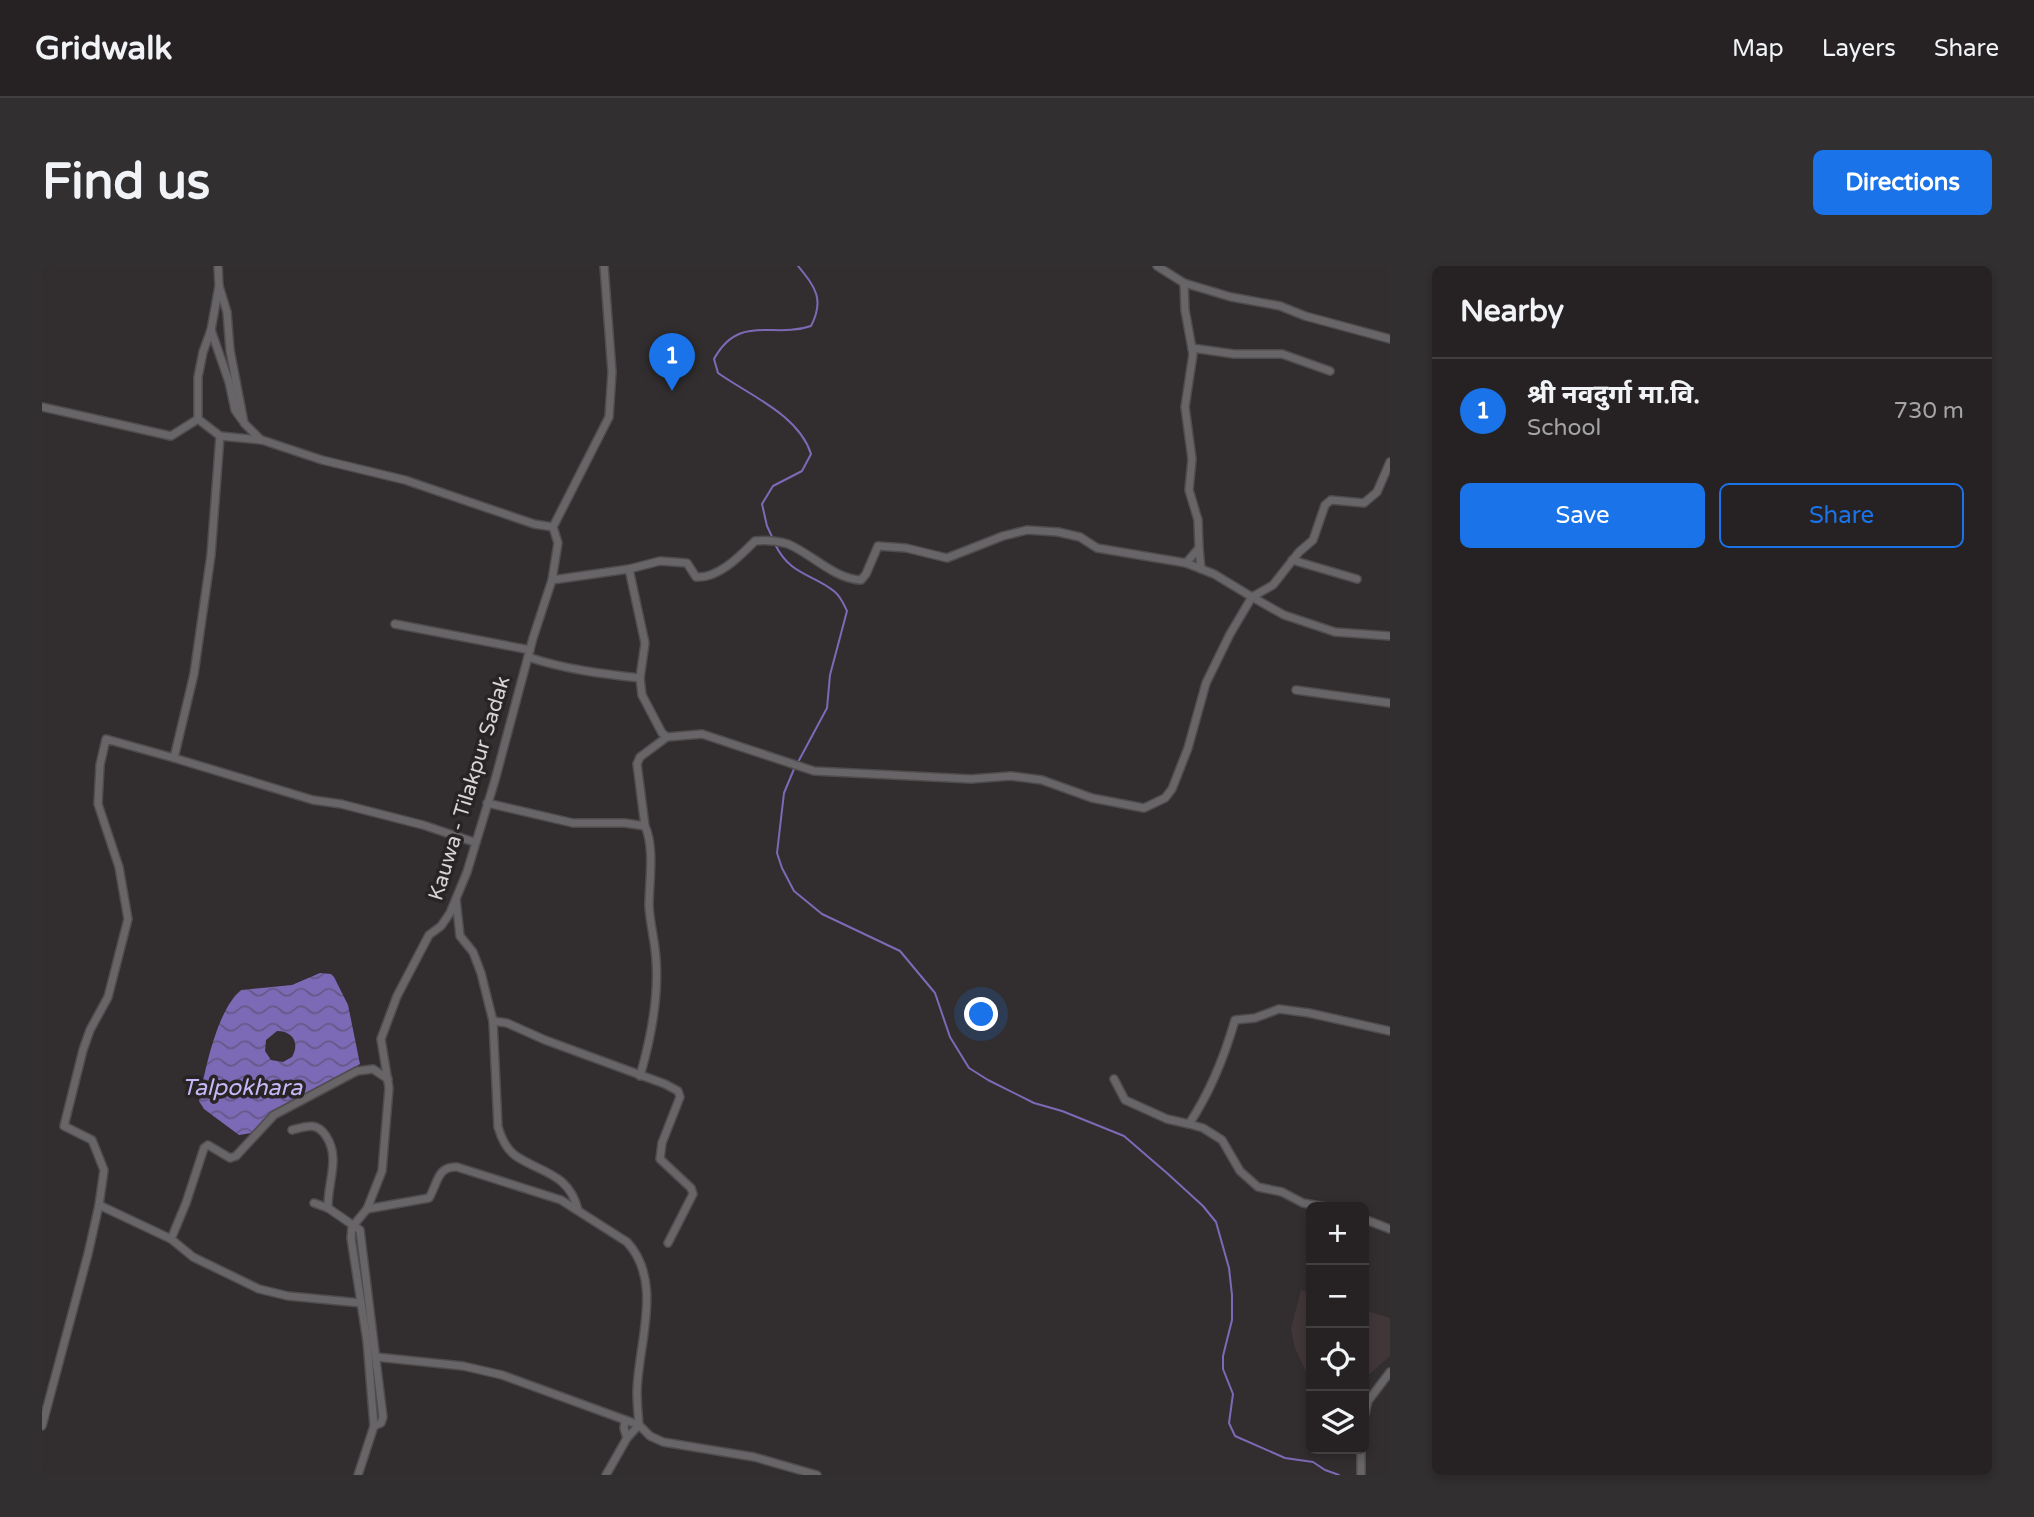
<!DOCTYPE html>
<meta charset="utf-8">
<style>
:root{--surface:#262223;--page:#322f30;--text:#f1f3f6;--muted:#a4a4a6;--line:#423f41;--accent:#1a73e8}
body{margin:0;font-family:"Varela Round","Noto Sans Devanagari",sans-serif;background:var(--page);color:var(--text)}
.controls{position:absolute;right:21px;bottom:21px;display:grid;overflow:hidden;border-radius:10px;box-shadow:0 4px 10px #0003}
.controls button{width:63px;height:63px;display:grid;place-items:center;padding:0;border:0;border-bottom:2px solid var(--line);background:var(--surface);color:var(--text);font:35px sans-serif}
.you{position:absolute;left:940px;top:749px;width:24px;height:24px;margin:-18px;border:5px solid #fff;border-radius:50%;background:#1a73e8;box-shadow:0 0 0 10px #1a73e833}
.badge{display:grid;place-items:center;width:46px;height:46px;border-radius:50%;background:var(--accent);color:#fff;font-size:23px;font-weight:700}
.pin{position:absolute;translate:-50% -58px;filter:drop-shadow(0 2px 4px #0008)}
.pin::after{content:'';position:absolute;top:37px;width:24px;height:21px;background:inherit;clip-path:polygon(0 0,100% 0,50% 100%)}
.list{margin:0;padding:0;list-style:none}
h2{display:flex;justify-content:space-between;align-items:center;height:91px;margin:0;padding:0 28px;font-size:30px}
h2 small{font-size:23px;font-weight:400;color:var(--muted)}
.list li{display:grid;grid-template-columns:46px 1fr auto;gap:21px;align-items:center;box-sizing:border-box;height:105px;padding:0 28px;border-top:2px solid var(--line)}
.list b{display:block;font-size:26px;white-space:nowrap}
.list p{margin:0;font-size:23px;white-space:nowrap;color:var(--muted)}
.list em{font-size:23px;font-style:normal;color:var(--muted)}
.actions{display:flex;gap:14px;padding:21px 28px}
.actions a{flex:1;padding:16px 0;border:2px solid var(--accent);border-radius:10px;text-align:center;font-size:24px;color:var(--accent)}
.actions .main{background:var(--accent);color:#fff}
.icon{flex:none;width:38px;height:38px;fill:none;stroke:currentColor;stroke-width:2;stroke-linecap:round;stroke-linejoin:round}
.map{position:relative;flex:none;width:1348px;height:1209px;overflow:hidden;border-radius:10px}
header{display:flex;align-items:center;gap:42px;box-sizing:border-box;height:98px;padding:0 35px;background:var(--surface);border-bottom:2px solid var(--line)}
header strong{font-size:33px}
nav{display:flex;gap:38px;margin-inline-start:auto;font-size:24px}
.intro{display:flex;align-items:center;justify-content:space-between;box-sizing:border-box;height:168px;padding:0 42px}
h1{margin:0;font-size:49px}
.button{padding:18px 32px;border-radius:10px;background:var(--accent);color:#fff;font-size:24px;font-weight:700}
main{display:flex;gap:42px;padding:0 42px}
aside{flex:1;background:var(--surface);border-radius:10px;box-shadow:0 4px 10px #0003}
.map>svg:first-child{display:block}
.built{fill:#413638}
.water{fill:url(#water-waves);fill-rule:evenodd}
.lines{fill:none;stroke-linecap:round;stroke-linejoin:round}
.stream{stroke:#7d6ab7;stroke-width:2}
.minor-casing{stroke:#504c4d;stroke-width:10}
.minor{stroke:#676567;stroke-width:7}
.labels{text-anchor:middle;stroke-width:7;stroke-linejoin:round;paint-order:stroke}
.street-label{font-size:21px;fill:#d7d4d5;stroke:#282425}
.water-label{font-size:23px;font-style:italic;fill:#c5b8f6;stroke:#282425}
</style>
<header>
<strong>Gridwalk</strong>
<nav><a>Map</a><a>Layers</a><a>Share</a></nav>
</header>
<div class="intro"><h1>Find us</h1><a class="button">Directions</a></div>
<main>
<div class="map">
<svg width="1348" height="1209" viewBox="0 0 1348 1209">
<defs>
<pattern id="water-waves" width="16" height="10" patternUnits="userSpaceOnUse" patternTransform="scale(1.75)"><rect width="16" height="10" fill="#7d6ab7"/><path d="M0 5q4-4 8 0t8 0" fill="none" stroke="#655987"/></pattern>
</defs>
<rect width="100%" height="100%" fill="#322e2f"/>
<g class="built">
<polygon points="1259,1024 1269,1027 1269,1117 1253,1082 1249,1063"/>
<polygon points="1322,1044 1348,1052 1348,1090 1322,1113"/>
</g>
<path class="water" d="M278,707L289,708L292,711L306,739L318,798L289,815L243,838L209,867L197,869L162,843L157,835C163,804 175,744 199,724L250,719ZM235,765C251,765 258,777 250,791L241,796L229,794L223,785L224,774Z"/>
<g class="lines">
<g class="stream">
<path d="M731,273L725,260L720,238L731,220L760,205L769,188C757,149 707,129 676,107L672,93C697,47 731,73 769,60C783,33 773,21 756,0"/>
<path d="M733,278C748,310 772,308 793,326C799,331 802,339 805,345L788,409L785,442L755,498"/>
<polyline points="752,503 742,527 735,587 740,602 752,625 780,648 858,685 893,727 908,771 927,802 946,814 992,837 1020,845 1082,870 1126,908 1161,940 1174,956 1187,1002 1190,1029 1190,1054 1181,1090 1181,1103 1191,1128 1187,1157 1193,1170 1243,1192 1271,1196 1283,1204 1297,1209"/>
</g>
<g class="minor-casing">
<g id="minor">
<polyline points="1115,0 1142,17 1189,31 1238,40 1263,50 1348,73"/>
<polyline points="1142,17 1143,44 1151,88 1143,141 1150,193 1147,224 1156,254 1157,282 1144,297"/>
<polyline points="177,20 185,46 188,84 202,157 219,174"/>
<polyline points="169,64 187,116 193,144 200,154"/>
<polyline points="1150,82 1192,88 1240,88 1288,105"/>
<polyline points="0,141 129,170 156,153 178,170 169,289 152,408 132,492 271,534 299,538 381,559 432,576"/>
<polyline points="156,153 156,111 161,86 169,64 177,20 176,0"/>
<polyline points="178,170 220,174 280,194 363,214 492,258 511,261"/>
<polyline points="1157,282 1159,303"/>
<polyline points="1250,294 1315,313"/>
<polyline points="587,303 603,377 598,412 600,429 620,467 625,471 660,468 772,505 929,513 969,510 1000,514 1050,532 1102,542 1123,532 1130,523 1146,482 1164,417 1188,368 1210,331 1242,349 1293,366 1348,370"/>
<path d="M510,314L587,303L618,295L645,297L654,311C676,313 698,290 713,275C723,274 736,275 746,278C770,288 792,313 819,314L824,308L836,280L864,282L905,292L961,270L985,264L1016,266L1038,271L1055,282L1144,297L1172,308L1210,331L1231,319L1257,286L1271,274L1283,239L1289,234L1322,237L1335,226L1348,196"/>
<polyline points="353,358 488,384"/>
<path d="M486,391C522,403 560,408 598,412"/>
<polyline points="1254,424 1348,437"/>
<path d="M445,537L531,557H583L603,560C613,582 607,616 607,640C608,658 613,675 614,693C617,732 609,772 598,810"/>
<polyline points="603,560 595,498 598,491 625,471"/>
<path d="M414,633L418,670L431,686L439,707L451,755L456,861C459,871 465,884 474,890C499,907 527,907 536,944"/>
<polyline points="451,755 465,757 503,774 623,818 636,825 638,831 620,877 618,893 649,922 651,928 626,977"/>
<path d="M1072,813L1083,834L1125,853L1147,858C1169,825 1182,792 1193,754L1213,752L1237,743L1267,747L1348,765"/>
<polyline points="1147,858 1161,862 1180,874 1198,905 1216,921 1240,926 1261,937 1283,941"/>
<path d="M250,864C265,860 275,856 284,870C299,892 285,917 286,942"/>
<polyline points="272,937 286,942 318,964 341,1151 339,1157 332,1160"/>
<polyline points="57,939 129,973 151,991 217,1023 246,1030 319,1037"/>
<path d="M325,943L387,932C396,917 395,900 415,901L519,934L585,976C622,1016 596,1077 595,1126C595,1137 596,1148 597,1159L585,1172"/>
<polyline points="1322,953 1348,963"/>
<polyline points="129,973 144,937 162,882 166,879 188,892 194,890 232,849 315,805 331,803 346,813"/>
<polyline points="334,1091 421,1100 460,1109 597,1159 608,1170 621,1176 712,1191 775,1209"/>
<polyline points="1322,1151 1326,1135 1348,1106"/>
<polyline points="0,1160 46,988 57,939 62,904 50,874 22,860 41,784 48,764 66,731 86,653 77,601 56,538 58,499 64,473 132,492"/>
<polyline points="316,1209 332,1160 325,1075 309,972 310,961 325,943 340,905 347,822 339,773 355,730 387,669 399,660 408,647 425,606 453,514 491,372 510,314 516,277 511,261 567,151 570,106 562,0"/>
<polyline points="564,1209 585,1172 582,1162 583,1154"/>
<polyline points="1319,1209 1319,1183"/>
</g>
</g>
<use href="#minor" class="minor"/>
</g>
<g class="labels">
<g class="street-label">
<text transform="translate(427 522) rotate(-73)" y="7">Kauwa - Tilakpur Sadak</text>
</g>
<g class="water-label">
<text x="200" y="829">Talpokhara</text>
</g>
</g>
</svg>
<div class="controls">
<button>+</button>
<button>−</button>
<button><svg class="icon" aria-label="locate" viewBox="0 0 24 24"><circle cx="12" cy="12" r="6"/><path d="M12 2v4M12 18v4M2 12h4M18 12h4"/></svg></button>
<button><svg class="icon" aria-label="layers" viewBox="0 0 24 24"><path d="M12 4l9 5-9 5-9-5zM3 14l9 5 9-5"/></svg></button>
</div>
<div class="you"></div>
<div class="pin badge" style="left:630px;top:125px">1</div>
</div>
<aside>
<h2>Nearby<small></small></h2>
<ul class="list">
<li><span class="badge">1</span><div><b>श्री नवदुर्गा मा.वि.</b><p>School</p></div><em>730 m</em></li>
</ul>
<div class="actions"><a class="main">Save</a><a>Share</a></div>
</aside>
</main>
